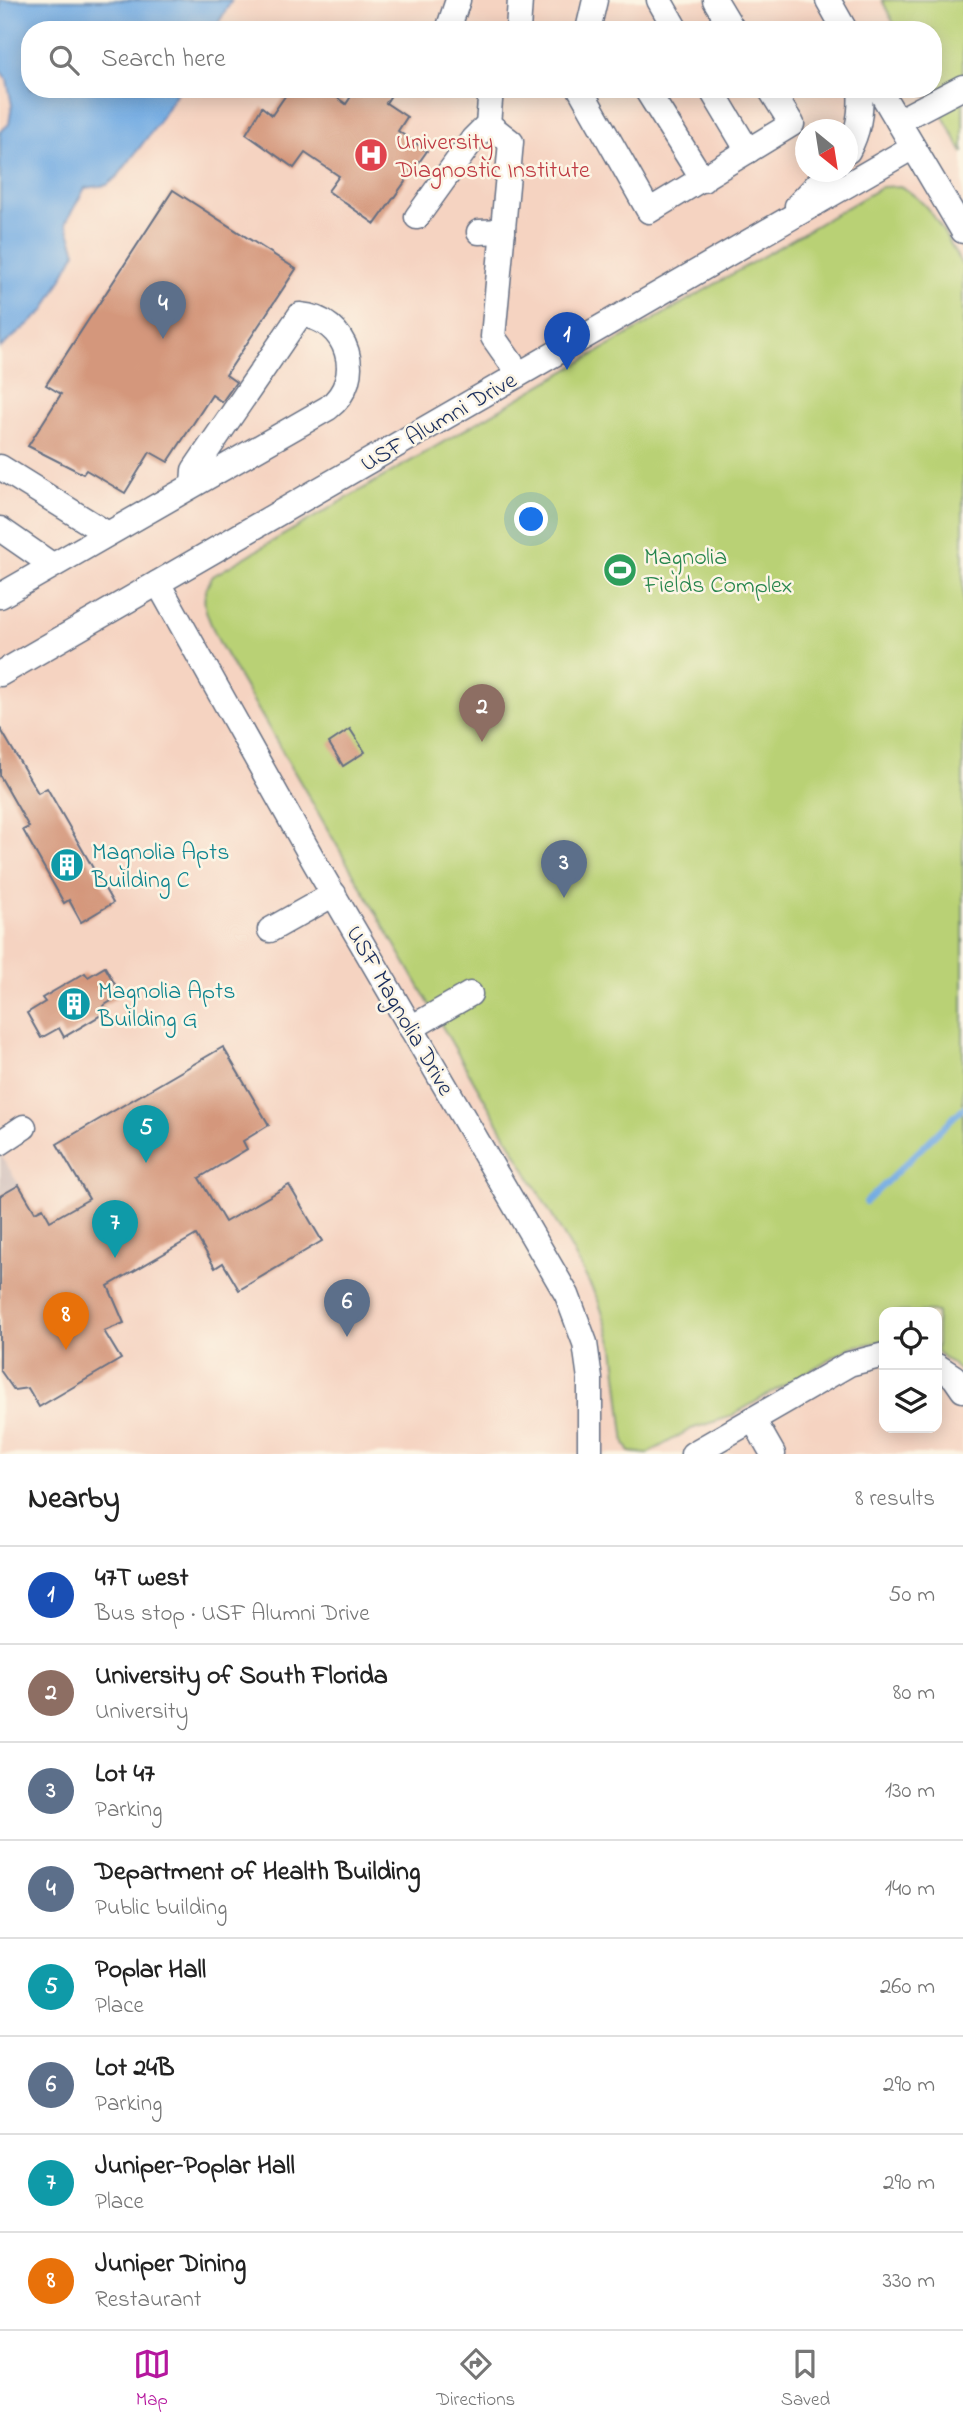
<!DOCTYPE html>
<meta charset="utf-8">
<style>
:root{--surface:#fff;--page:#f2f2f2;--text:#222;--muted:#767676;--line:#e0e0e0;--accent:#b5179e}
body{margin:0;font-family:"Indie Flower",sans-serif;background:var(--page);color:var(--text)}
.controls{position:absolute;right:21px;bottom:21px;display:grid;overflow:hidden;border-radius:14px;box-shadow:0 4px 18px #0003}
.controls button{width:63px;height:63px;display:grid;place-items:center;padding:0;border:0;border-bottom:2px solid var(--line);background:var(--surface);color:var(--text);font:35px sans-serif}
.compass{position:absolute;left:795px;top:119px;width:63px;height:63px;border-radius:50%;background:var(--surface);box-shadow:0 4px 18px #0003;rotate:150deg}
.you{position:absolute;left:532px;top:520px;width:24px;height:24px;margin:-18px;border:5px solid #fff;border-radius:50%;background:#1a73e8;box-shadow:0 0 0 10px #1a73e833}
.badge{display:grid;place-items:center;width:46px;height:46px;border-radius:50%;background:var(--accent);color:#fff;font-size:23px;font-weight:700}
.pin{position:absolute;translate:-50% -58px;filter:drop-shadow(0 2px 4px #0008)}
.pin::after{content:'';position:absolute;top:37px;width:24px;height:21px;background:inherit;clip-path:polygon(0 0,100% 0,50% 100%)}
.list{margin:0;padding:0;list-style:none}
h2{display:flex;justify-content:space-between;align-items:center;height:91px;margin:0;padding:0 28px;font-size:30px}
h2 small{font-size:23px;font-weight:400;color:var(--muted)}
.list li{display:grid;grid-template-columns:46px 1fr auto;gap:21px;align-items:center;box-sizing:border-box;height:98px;padding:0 28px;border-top:2px solid var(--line)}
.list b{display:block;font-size:26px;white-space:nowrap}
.list p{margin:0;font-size:23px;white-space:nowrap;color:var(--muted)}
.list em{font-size:23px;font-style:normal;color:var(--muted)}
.icon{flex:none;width:38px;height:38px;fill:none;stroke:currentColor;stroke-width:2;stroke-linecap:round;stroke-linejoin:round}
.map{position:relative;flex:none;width:963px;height:1454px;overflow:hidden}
.search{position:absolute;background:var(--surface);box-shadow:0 4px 18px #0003;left:21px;right:21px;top:21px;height:77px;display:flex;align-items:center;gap:18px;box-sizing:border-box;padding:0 24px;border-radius:28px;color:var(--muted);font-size:26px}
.sheet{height:875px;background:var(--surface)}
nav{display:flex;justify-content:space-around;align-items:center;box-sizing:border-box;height:98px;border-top:2px solid var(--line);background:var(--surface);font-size:19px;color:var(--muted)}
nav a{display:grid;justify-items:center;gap:4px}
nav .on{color:var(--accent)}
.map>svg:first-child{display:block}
.built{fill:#f5d3c1;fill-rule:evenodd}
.industrial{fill:#d1c0bc}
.green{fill:#b9d175;stroke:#6a806a;stroke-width:2}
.water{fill:#73ace3;stroke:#476ea0;stroke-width:2}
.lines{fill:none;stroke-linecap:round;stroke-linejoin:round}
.stream{stroke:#73ace3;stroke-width:6}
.building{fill:#d4977c}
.minor-casing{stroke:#666f83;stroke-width:27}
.minor{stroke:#fff;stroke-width:24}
.labels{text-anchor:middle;stroke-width:5;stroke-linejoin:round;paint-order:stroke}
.health-label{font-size:24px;fill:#be3a42;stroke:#fcf5e5;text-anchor:start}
.street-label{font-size:24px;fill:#1b2f5e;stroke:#fcf5e5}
.leisure-label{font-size:24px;fill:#27864d;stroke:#fcf5e5;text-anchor:start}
.culture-label{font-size:24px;fill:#0d838f;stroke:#fcf5e5;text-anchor:start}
</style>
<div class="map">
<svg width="963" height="1454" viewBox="0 0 963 1454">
<rect width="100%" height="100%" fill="#fcf5e5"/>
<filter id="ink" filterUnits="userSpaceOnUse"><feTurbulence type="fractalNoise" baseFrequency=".0143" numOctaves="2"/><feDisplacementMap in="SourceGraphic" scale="14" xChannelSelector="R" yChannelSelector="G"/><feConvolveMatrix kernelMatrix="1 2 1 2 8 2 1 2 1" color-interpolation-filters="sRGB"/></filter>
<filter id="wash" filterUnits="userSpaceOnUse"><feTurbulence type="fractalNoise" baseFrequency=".00686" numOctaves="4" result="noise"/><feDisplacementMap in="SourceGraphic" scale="28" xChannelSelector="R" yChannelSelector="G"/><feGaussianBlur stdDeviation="1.57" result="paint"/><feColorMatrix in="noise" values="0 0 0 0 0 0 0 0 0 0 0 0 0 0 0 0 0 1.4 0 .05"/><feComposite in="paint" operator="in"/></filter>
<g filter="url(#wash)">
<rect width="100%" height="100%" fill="#f0e5c8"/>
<path class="built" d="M0,0H963V1454H0ZM30,30H933V89H30ZM806,130H848V172H806ZM884,1312H937V1428H884Z"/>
<polygon class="industrial" points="0,1153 19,1185 0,1196"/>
<g class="green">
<polygon points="882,0 963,0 963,153 928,89 933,89 933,30 897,30"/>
<path d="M900,186C932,203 945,235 963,267V1373L937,1352V1312H884V1341L851,1347L729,1417L691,1429L647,1454L630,1452L625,1444L614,1348L598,1300L572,1250L220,644C209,618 195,601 213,576L882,187Z"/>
</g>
<polygon class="water" points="0,0 232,0 214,30 30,30 30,89 179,89 156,126 117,177 107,185 85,188 66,222 76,252 44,311 0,348 0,132 9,124 12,105 7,80 0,70"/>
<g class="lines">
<polyline class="stream" points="866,1202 963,1108"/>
</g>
<g id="blocks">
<g class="building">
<polygon points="290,89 325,89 346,104 356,89 395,89 386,103 407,117 398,131 427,151 375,224 328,191 339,176 305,153 294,168 246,134 262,107 272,115"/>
<polygon points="173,190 296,269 226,375 236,382 222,402 212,395 168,462 150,452 125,493 86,470 83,474 28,446 61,394 46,385"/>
<polygon points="0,728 38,793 47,788 113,903 81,922 69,900 64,903 23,830 29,827 0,776"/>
<polygon points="350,729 365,752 343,766 329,743"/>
<polygon points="105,967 121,995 103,1006 106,1012 64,1037 59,1028 41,1038 27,1013 45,1002 42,998 85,973 88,977"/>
<polygon points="223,1047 269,1125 243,1141 247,1149 199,1178 225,1222 289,1185 322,1241 239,1290 223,1263 215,1268 196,1235 108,1286 124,1323 104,1331 121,1359 39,1407 28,1388 14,1390 0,1370 0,1196 19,1185 35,1212 43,1208 50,1221 89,1199 57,1144"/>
</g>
</g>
</g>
<g filter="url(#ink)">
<use href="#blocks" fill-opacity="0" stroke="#666f83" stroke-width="2"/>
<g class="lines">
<g class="minor-casing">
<g id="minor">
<polyline points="659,0 676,30"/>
<polyline points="715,0 733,30"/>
<polyline points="828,0 845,30"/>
<polyline points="448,30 458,0"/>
<polyline points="518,30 520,0"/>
<polyline points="588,30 595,0"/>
<polyline points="580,89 649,211 792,124 770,89"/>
<polyline points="646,89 703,180"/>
<polyline points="711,89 748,151"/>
<polyline points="879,89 963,231"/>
<polyline points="898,121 963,87"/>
<polyline points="488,124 511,142 493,337 519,374"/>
<path d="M848,151C859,131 862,112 860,89"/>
<polyline points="797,206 829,172"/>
<polyline points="417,217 473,139 488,124 491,89"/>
<polyline points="479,232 503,231"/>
<polyline points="0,467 106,533"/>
<polyline points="0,529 52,565"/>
<polyline points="158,583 315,863 567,1295 585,1343 590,1379 590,1454"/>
<path d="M0,596L328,408C367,379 348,318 300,315L194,470L193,485"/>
<polyline points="0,674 913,147"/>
<polyline points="270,930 334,894"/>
<polyline points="411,1028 470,994"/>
<polyline points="0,1143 24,1127"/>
<polyline points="937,1366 954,1377 963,1390"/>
<polyline points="753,1419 773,1454"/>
<polyline points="693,1454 849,1364 884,1355"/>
</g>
</g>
<use href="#minor" class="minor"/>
</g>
</g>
<defs>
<g id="hospital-disc" transform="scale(1.75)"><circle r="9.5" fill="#e0444e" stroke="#fcf5e5"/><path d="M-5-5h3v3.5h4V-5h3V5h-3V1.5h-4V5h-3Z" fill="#fff"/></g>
<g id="stadium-disc" transform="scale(1.75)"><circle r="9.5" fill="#2e9e5b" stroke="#fcf5e5"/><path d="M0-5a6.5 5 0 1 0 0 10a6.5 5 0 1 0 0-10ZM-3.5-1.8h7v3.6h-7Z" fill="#fff"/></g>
<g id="building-disc" transform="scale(1.75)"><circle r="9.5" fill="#0f9aa8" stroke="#fcf5e5"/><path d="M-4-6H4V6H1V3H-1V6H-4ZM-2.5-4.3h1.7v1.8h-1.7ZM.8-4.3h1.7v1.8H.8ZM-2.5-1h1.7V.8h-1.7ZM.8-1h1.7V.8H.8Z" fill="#fff"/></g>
</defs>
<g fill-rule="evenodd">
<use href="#hospital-disc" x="371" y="155"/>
<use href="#stadium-disc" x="620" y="570"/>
<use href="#building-disc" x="67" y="865"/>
<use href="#building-disc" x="74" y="1004"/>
</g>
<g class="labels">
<g class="health-label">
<text x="396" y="149">University<tspan x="396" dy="28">Diagnostic Institute</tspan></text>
</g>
<g class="street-label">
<text transform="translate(438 421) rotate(-30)" y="8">USF Alumni Drive</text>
<text transform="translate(401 1010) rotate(60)" y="8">USF Magnolia Drive</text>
</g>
<g class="leisure-label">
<text x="644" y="564">Magnolia<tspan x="644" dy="28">Fields Complex</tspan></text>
</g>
<g class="culture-label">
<text x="92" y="859">Magnolia Apts<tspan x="92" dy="28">Building C</tspan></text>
<text x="98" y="998">Magnolia Apts<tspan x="98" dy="28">Building G</tspan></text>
</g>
</g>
</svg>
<div class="controls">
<button><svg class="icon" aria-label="locate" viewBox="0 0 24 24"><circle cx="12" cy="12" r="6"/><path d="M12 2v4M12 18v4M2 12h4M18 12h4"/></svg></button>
<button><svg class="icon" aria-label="layers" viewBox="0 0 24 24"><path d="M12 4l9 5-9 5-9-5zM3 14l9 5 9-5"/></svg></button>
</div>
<svg class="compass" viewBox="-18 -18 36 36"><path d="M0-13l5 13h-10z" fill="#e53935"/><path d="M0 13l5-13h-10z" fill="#767676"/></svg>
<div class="you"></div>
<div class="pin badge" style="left:567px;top:370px;background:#1a4fb4">1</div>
<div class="pin badge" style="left:482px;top:742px;background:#8d6e63">2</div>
<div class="pin badge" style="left:564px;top:898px;background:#5c6f8a">3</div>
<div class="pin badge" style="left:163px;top:339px;background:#5c6f8a">4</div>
<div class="pin badge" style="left:146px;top:1163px;background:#0f9aa8">5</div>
<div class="pin badge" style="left:347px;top:1337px;background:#5c6f8a">6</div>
<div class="pin badge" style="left:115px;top:1258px;background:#0f9aa8">7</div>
<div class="pin badge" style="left:66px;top:1350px;background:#e8710a">8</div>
<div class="search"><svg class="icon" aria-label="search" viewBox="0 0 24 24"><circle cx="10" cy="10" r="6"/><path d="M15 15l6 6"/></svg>Search here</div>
</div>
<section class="sheet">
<h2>Nearby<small>8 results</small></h2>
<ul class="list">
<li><span class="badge" style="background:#1a4fb4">1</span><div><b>47T west</b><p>Bus stop · USF Alumni Drive</p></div><em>50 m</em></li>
<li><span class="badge" style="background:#8d6e63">2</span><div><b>University of South Florida</b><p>University</p></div><em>80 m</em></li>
<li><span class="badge" style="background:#5c6f8a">3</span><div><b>Lot 47</b><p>Parking</p></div><em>130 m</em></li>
<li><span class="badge" style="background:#5c6f8a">4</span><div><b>Department of Health Building</b><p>Public building</p></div><em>140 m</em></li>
<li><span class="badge" style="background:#0f9aa8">5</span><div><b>Poplar Hall</b><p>Place</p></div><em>260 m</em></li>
<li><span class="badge" style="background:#5c6f8a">6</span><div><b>Lot 24B</b><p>Parking</p></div><em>290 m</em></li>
<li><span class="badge" style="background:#0f9aa8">7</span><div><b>Juniper-Poplar Hall</b><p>Place</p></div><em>290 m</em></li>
<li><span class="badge" style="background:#e8710a">8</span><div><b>Juniper Dining</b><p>Restaurant</p></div><em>330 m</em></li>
</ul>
</section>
<nav>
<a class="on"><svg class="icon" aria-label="map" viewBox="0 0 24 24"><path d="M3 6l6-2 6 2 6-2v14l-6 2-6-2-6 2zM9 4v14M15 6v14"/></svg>Map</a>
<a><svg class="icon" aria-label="directions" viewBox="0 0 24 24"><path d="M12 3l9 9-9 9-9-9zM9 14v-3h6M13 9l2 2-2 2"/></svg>Directions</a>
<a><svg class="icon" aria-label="saved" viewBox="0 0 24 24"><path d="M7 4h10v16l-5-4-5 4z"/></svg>Saved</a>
</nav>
